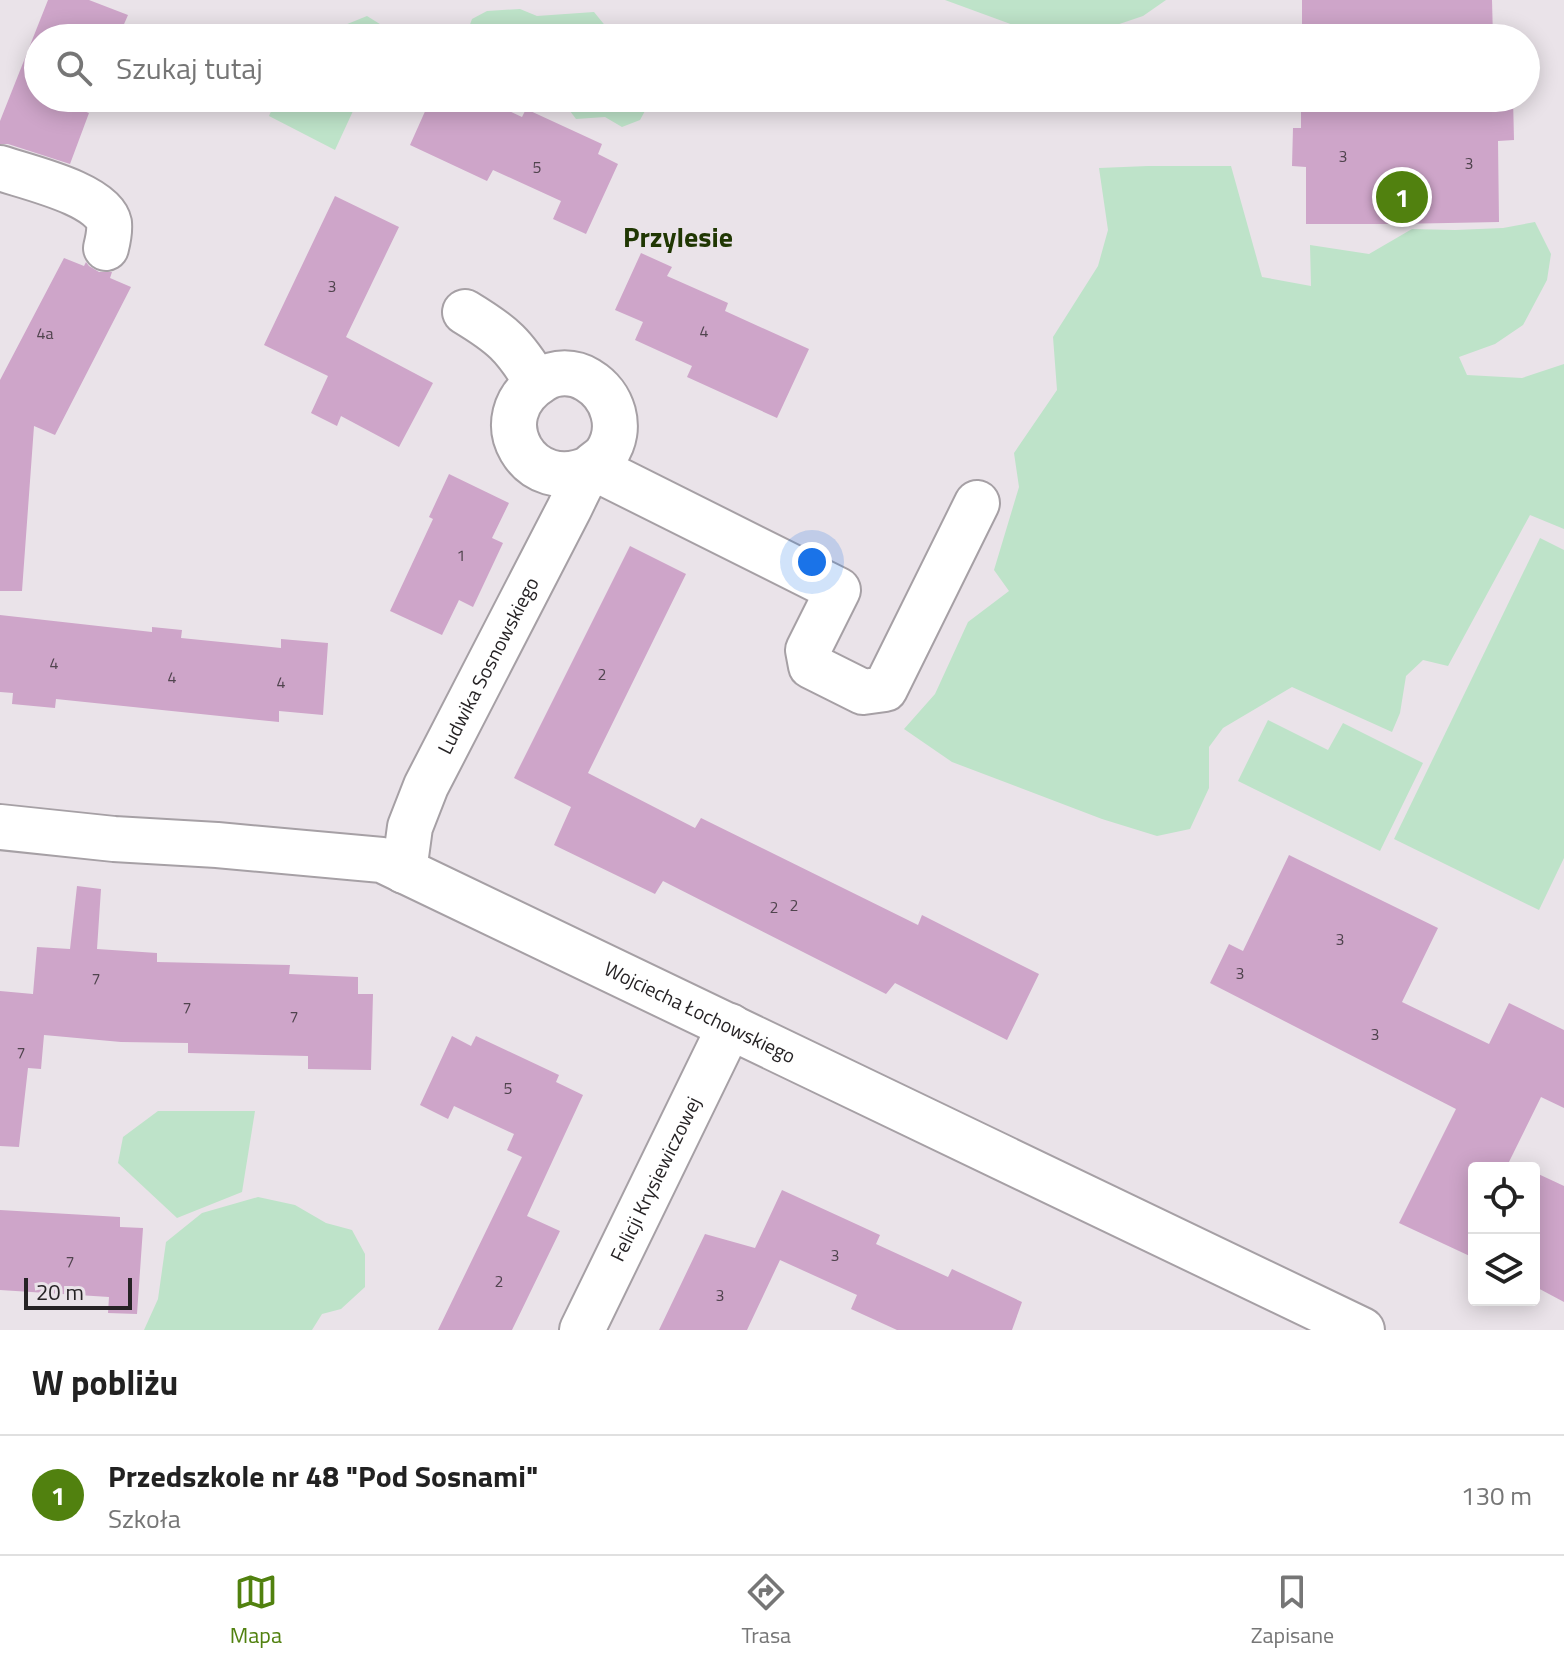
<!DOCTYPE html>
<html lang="pl">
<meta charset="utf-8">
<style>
:root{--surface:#fff;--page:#f2f2f2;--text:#222;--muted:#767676;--line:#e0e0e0;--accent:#51810f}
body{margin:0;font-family:"Titillium Web",sans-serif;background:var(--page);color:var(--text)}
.controls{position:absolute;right:24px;bottom:24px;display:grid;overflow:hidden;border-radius:8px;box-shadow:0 4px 20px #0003}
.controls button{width:72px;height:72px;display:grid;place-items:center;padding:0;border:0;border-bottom:2px solid var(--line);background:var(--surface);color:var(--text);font:40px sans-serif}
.scale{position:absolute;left:24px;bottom:20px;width:108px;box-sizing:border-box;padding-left:8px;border:4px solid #262325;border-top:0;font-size:22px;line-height:28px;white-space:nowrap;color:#262325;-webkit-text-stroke:6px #eae3e9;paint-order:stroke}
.you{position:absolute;left:812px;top:562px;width:28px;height:28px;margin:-20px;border:6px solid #fff;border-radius:50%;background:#1a73e8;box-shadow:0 0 0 12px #1a73e833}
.badge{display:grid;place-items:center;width:52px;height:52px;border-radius:50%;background:var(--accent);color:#fff;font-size:26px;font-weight:700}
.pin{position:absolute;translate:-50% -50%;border:4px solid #fff;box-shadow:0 2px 8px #0006}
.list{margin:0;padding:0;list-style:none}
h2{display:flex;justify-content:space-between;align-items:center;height:104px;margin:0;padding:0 32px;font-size:34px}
h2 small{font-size:26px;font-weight:400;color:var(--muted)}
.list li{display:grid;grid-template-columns:52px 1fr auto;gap:24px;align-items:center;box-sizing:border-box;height:120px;padding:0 32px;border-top:2px solid var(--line)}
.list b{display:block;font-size:30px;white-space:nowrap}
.list p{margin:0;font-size:26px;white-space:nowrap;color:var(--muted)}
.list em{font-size:26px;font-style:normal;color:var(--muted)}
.icon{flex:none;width:44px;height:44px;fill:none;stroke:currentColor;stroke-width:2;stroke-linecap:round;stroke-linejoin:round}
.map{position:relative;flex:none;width:1564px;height:1330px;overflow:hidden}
.search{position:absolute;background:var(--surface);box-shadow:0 4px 20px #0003;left:24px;right:24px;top:24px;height:88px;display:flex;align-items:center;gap:20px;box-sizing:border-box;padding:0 28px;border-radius:44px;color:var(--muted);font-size:30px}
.sheet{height:224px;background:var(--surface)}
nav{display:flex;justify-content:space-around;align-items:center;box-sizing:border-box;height:112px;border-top:2px solid var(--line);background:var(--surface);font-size:22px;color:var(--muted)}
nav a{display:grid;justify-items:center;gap:4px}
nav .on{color:var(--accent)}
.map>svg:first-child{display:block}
.green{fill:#bee3c9}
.building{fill:#cea5c9}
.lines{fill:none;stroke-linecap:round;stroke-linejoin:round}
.minor-casing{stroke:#a6a0a5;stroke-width:48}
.minor{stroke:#fff;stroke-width:44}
.labels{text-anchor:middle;stroke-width:7;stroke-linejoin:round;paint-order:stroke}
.number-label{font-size:16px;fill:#50444e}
.street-label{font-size:20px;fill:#262325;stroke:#eae3e9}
.district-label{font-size:28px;font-weight:bold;fill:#203703;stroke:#eae3e9}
</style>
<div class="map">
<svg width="1564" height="1330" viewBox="0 0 1564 1330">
<rect width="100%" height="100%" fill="#eae3e9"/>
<g class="green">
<polygon points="945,0 1166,0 1143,16 1078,38 1049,38"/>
<polygon points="520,9 537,16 594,12 612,34 619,38 465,38 472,19 487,11"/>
<polygon points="367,16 391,31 388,38 313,38"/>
<polygon points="277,98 359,98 335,150 269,116"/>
<polygon points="526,98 652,98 640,120 622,127 605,117 576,119 564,103"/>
<polygon points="1148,166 1231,166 1262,277 1311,286 1310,245 1369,254 1412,229 1455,230 1503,228 1535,222 1551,254 1547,280 1523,325 1495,344 1459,357 1467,375 1522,378 1564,364 1564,529 1530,515 1448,666 1423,660 1406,676 1400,713 1392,732 1292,687 1223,728 1209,747 1209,788 1190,829 1157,836 1102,819 952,762 904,729 935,694 968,622 1009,591 994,570 1019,487 1014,453 1057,390 1053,337 1098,266 1108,230 1099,168"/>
<polygon points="1540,538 1564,550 1564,858 1539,910 1394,839"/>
<polygon points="1268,720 1328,750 1343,723 1423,763 1380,851 1238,781"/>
<polygon points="158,1111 255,1111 242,1192 177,1218 118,1163 123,1137"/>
<polygon points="258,1197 295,1205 326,1223 352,1230 365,1254 365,1287 341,1309 322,1314 312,1330 144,1330 158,1299 166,1242 202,1213"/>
</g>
<g class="building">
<polygon points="48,0 89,0 128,15 118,38 38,38 38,98 50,98 89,113 70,164 8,144 0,144 0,121"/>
<polygon points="1302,0 1492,0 1493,38 1302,38"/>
<polygon points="431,98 481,98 522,117 526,109 602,144 598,154 618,164 586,234 553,219 561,201 493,170 487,181 410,145"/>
<polygon points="1301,98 1513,98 1514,140 1498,141 1499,222 1397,224 1306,224 1306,167 1292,166 1293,128 1301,128"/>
<polygon points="335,196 399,227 346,337 433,383 399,447 341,416 337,426 311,413 328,376 264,345"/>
<polygon points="641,253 672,267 667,276 728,303 725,311 809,349 777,418 687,377 692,366 635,340 643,322 615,310"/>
<polygon points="64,258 84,266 86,262 89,266 99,272 112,272 110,278 131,287 55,435 34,426 22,591 0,591 0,380"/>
<polygon points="449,474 509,503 492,538 503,543 473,607 459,600 442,635 390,611 433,519 429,517"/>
<polygon points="630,546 686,574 588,773 695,828 701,818 918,925 922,915 1039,974 1007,1040 895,983 886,994 663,881 655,894 554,845 571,807 514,778"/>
<polygon points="0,615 152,632 152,627 182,630 181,638 281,648 281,639 328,643 323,715 279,711 279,722 56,699 55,708 12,704 13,693 0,692"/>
<polygon points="1289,855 1438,928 1402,1002 1489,1044 1509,1003 1564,1030 1564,1108 1541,1097 1506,1168 1474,1168 1474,1258 1399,1223 1456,1109 1210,983 1229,944 1243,951"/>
<polygon points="77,886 101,889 97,949 157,953 157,962 290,965 289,974 358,977 358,994 373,994 371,1070 308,1069 308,1056 188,1053 188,1043 121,1042 44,1035 41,1069 28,1068 19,1147 0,1146 0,991 33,994 37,947 70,949"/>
<polygon points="452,1036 471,1046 476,1036 559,1075 556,1082 583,1095 527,1216 560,1231 512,1330 438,1330 522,1157 507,1150 514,1134 454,1106 448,1119 420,1105"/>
<polygon points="1534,1172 1564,1186 1564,1302 1534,1286"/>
<polygon points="782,1190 880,1235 876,1244 948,1277 952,1269 1022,1302 1012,1330 897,1330 851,1309 857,1295 780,1260 747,1330 659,1330 705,1234 755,1248"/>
<polygon points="0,1210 120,1217 120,1227 143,1228 137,1314 108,1313 109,1297 0,1290"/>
</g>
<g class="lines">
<g class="minor-casing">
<g id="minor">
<path d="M0,168C26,177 103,194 109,223C110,232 108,240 106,248"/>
<path d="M465,312C503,335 514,345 537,383"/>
<polyline points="592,467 838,590 808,650 811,666 863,692 885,689 977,503"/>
<path id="s1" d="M0,827L114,839L217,845L382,860L1362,1330"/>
<path id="s2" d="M404,871L410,827L426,786L569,509C576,495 583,478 592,466C596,462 602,459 606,454C624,428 613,395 588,380C574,371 555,371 542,380C481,417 530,499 592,467"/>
<path id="s3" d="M582,1330L730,1026"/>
</g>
</g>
<use href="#minor" class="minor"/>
</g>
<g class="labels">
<g class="number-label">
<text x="1343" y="162">3</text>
<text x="1469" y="169">3</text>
<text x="537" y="173">5</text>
<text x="332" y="292">3</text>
<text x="704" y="337">4</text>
<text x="45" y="339">4a</text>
<text x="461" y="561">1</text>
<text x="54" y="669">4</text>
<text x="602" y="680">2</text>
<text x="172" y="683">4</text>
<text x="281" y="688">4</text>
<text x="794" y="911">2</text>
<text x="774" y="913">2</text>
<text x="1340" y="945">3</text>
<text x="1240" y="979">3</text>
<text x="96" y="984">7</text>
<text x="187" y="1013">7</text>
<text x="294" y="1022">7</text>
<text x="1375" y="1040">3</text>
<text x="21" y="1058">7</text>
<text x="508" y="1094">5</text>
<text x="835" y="1261">3</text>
<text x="70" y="1267">7</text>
<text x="499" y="1287">2</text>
<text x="720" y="1301">3</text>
</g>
<g class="street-label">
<text dy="7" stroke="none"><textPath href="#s2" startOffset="224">Ludwika Sosnowskiego</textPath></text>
<text dy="7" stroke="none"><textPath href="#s1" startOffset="736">Wojciecha Łochowskiego</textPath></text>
<text dy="7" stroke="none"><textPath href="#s3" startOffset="168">Felicji Krysiewiczowej</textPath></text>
</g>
<g class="district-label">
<text x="678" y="247">Przylesie</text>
</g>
</g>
</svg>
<div class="controls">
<button><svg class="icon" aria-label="locate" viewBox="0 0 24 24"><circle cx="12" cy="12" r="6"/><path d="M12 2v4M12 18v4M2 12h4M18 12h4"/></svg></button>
<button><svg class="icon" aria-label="layers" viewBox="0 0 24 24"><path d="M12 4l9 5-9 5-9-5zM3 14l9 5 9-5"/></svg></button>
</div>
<div class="scale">20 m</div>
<div class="you"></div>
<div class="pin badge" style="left:1402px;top:197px">1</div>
<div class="search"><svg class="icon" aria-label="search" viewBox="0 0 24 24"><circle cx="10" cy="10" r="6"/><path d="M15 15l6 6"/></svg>Szukaj tutaj</div>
</div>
<section class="sheet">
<h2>W pobliżu<small></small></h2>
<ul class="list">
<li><span class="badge">1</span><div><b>Przedszkole nr 48 &quot;Pod Sosnami&quot;</b><p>Szkoła</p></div><em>130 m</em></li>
</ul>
</section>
<nav>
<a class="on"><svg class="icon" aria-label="map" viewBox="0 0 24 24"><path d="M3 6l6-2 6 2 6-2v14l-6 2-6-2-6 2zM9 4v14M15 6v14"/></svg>Mapa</a>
<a><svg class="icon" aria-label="directions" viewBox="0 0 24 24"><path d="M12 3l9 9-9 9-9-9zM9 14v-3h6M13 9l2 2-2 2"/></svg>Trasa</a>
<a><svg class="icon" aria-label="saved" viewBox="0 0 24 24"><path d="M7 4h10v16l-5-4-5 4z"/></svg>Zapisane</a>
</nav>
